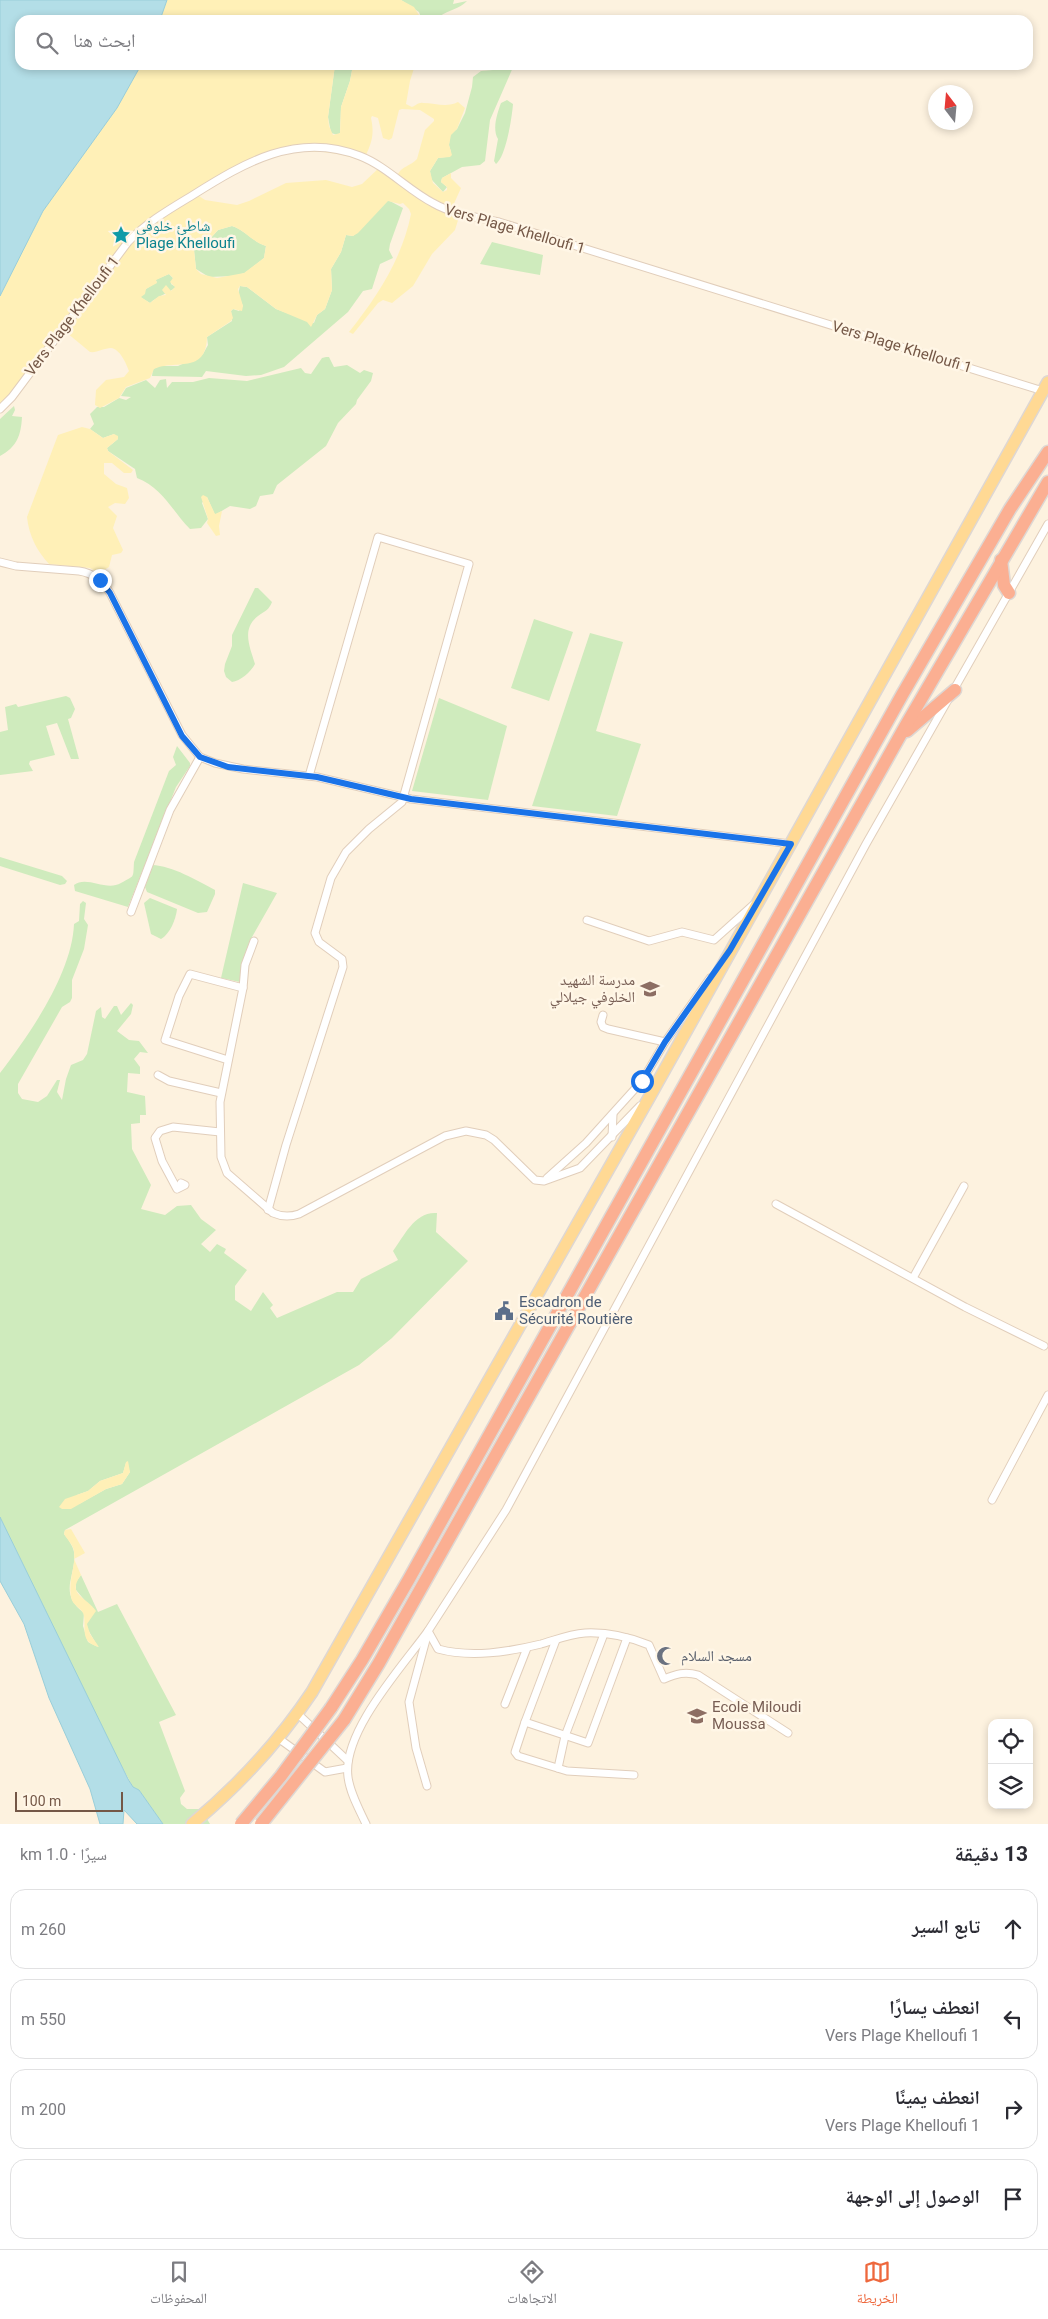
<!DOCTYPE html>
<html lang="ar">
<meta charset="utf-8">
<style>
:root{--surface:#fff;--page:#f7f7f7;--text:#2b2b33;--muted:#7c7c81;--line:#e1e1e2;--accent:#ee683d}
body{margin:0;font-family:Roboto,"Noto Naskh Arabic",sans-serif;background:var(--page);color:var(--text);direction:rtl}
.controls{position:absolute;right:15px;bottom:15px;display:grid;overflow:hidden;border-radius:10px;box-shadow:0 2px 8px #0003}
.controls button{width:45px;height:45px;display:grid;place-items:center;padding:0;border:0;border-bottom:1px solid var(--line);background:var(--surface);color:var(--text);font:25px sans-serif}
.compass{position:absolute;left:928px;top:85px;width:45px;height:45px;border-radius:50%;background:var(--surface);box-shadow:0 2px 8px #0003;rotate:344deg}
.scale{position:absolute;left:15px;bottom:12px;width:108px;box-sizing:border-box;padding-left:5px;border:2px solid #745746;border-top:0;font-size:14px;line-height:18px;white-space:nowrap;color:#745746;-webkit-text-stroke:4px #fff6e6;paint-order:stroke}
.stop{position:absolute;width:15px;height:15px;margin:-11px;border:4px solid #1a73e8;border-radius:50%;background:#fff}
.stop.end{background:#1a73e8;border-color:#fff;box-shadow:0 1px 5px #0008}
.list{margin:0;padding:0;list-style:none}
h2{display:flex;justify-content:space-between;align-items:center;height:65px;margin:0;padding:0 20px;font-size:21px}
h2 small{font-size:16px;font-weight:400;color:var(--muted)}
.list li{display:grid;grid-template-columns:32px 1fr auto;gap:15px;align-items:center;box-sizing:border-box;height:80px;margin:0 10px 10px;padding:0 10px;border:1px solid var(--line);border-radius:15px}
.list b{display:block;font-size:19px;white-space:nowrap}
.list p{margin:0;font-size:16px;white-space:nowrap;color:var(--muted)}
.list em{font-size:16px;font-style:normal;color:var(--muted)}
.icon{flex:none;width:28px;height:28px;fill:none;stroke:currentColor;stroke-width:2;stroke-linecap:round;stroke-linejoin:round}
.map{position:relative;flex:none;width:1048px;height:1824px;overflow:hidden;direction:ltr}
.search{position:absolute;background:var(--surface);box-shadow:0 2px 8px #0003;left:15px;right:15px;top:15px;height:55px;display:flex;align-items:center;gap:12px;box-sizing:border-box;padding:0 18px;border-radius:15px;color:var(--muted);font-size:19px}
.sheet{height:425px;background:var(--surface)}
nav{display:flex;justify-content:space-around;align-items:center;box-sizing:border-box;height:70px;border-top:1px solid var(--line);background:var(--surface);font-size:14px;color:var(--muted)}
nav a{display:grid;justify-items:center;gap:2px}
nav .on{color:var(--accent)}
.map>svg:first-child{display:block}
.green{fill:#cfebbd;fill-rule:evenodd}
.sand{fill:#fff0b7;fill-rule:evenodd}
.water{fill:#b3dee7;stroke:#99ced9}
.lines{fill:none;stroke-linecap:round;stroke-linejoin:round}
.street-casing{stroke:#e1cebb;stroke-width:9}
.primary-casing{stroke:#ded7d3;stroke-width:14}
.highway-casing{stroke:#ded7d3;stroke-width:15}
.street{stroke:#fff;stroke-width:7}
.primary{stroke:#ffd994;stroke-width:11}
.highway{stroke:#fbaf92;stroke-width:12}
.highway-bridge-casing{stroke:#ded7d3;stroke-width:15;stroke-linecap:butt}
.highway-bridge{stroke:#fbaf92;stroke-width:12}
.route{stroke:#1a73e8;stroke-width:6}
.labels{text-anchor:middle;stroke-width:5;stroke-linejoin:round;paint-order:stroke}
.culture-label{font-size:15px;fill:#0d838f;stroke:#fff6e6;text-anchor:start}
.street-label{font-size:15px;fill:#745746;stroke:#fff6e6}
.education-label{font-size:15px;fill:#785e54;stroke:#fff6e6;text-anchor:end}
.service-label{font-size:15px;fill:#4e5e75;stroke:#fff6e6;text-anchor:start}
.worship-label{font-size:15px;fill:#5b616d;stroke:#fff6e6;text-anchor:start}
</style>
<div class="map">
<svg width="1048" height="1824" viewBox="0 0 1048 1824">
<rect width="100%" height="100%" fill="#fdf2df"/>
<g class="green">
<path d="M401,0H454L453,4L467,1C459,9 449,10 440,16V20H422L419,12Z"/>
<polygon points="335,65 353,65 350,81 341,107 340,133 338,135 331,133 328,117"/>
<polygon points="496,65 514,65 490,120 485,161 480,165 462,167 442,178 441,182 447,187 443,192 431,179 430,171 438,158 446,157 451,152 449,145 450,134 457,129 465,113 472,87 473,77 481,71 493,70"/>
<path d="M507,100L513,104C512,117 506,157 496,164L494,161L498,139C492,129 497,114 501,103Z"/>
<path d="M388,200L403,208L390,244L389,250L393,258L380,264L372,289L363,291L348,312L284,367L261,375L246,376L206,371L202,377L152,376L153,369L159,366H178L203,354L208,345L207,337L232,321L231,311L233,309L239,311L243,306L238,295L240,286L247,287L276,309L314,323L317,315L325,309L332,290L331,269L341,252L346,235L353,236C366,226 374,211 388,200Z"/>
<path d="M232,226C245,230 253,242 266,246L264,258L245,273L233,276L209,277L196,269L194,250L197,245L209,240L218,230Z"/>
<polygon points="492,242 543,255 540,275 480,264"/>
<path d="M169,274L173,278L171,284L176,287C167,294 158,296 150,303L140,297L146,289L157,282L155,280Z"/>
<path d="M326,357H329L334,367L347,365L360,373L364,370L373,373L371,381L357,400L356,404L338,423L326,446L277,485L273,494L260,496L256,506L250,509L230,506L215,515L207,497L202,503L208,519L201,528L190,529C172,511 163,488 137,478L135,469L108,451L107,448L118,439L114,434L103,438L90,429L94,424L90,414L97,407H104L119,398L126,400L131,397L121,396L126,388L146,380L155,388L160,380L166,379L167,388L172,382H193L209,378L247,381L301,368L305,373L311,374L322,358Z"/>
<path d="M14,406L15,410L12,416L22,417C21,435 17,447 0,456V419Z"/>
<path d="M255,588H258L272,602C269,610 265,611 258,616C241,629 250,647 255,664C251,672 240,681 232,682L226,677L224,671L225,664L232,646V635Z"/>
<polygon points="534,619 573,632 549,701 511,688"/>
<polygon points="590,633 623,642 596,731 641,744 617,816 532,806"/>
<polygon points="66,696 70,698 75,709 71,718 68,719 79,759 71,759 57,723 46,726 55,755 30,761 29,764 33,771 0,775 0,732 8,730 5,707 16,704 18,707"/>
<polygon points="439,698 507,726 488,800 412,791"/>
<path d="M177,746L190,763V766L176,787L128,907L75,891L74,885C87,875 106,892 121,883C135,875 133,879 134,862L169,771L176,765L173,757Z"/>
<polygon points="0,857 62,876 67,881 65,884 60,885 0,866"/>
<path d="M152,865C173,866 196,880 215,890V894L207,912L198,913L147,892L145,887Z"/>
<polygon points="243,883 277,893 252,937 240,982 221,978"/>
<path d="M150,898L177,909C176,919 170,934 161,939L151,934L144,903Z"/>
<path d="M83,901L86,903L84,919L88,925L84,949L72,980V998L70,1002L62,1007L18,1084V1093L22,1099L38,1102L47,1096L57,1080H60L57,1092L62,1100L66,1079L71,1065L83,1060L87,1054L96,1011L101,1007L102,1017L105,1019L114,1006H117L121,1015L131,1003L133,1005L131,1014L117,1031L129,1040L139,1041L148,1053L140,1052L134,1059L140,1067V1074L128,1073L127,1092L145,1096L146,1115H140V1123L131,1124L132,1149L151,1185L141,1209L165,1215L177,1206L191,1205L201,1219L216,1230L201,1244L210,1252L217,1244L226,1249L224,1253L247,1270L235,1286V1300L251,1311L263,1292L273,1305L270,1308L277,1318L337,1292H353L361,1279L398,1260L393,1251C404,1236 415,1211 437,1213L436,1232L468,1261L392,1338L359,1365L65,1530L64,1534C68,1539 73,1546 74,1552C77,1576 57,1592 84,1613L83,1626L88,1642L98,1647L87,1628V1603L76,1590V1582L81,1575L98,1612L117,1604L176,1715L159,1722L185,1791L180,1798L181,1804L187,1809H201L210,1824H163L139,1790L133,1787L112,1748L0,1517V1073C29,1035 72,974 74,924L79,921L80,904ZM126,1463L130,1472L122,1484L106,1489L79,1504L77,1495L88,1491L100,1481L123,1473Z"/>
</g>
<g class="sand">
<polygon points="167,0 401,0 414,7 422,20 160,20"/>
<path d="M141,65H335L328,117L329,126L333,135L340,133L341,107L350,81L353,65H415L410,81L406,104L412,107C415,106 419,102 423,103C436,103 446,108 458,102L465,108L457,129L451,135L449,145L452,155L450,157L438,158L430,171L433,183L443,192L447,190V187L441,182L442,178L451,173V178L461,188L452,208L415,189L411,194L440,211L459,217L455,230L432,254L413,286L392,303L383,300L378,303L353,334L349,332C377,297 402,259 411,214L409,209L403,203L400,204L388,201L358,233L353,236L346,235L341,252L331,269L332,290L325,309L317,315L311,327L307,322L276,309L247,287L240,286L238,289L243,306L242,311L233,309L231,311L233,318L231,321L207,337C206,375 175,359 154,369L150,378L126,387L119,398L100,408L95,405L96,390L106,380L124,377L129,371C126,363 120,349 111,348C104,348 97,353 90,352L61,328L17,386L0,404V296L43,211L117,108ZM402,109L420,110L434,119V121L425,130L417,159C411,166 401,166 397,176L381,166L362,184L352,187L326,180L286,183L249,201L237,205L205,200L199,196C255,160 295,138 363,161C371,145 375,136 371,118L372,116L378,118L383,138L389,140L392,138L399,110ZM232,226C245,230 252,242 266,246L264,258L244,273L217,278L201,274L196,269L194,250L197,245L209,240L218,230ZM169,274L173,278L170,282L175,287L171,291L166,285L162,290L166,295L159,296L150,303L141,297L145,294L146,289L157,283L156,280Z"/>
<path d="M82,427L90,429L103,438L114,434L118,436V439L107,448L108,451L133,470L131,473H124L112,463H104V474L116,484L127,488L129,498L125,504L115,503L108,507L117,516L113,528L123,550L121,553L112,555L109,567L99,573L90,568L49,564C37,551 29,536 27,517L58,435Z"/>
<polygon points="203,495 207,497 215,514 222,511 219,526 220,535 216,536 207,523 208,519 201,497"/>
<polygon points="128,1461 130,1472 122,1484 106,1489 71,1509 62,1509 59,1507 65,1499 88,1491 100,1481 123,1473 126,1462"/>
<path d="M71,1529L85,1553L74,1559L81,1575C66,1595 87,1597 96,1611L87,1624L90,1634L99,1647C80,1642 86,1630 84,1616C83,1608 72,1606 71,1597C68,1580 76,1566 74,1551C73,1545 67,1539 64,1534L65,1530Z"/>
</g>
<g class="water">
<polygon points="0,0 167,0 160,20 20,20 20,65 141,65 117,108 43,211 0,296"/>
<polygon points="0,1517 128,1779 133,1787 139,1790 163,1824 137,1824 124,1810 123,1824 100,1824 90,1789 49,1698 24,1624 0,1581"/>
</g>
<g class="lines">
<g class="street-casing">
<g id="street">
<path d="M0,409L12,397L128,242C147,222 170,209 193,195C244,163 297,131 360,156C386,166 408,190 433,203C452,214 477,217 499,222L1043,391"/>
<path d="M0,562L16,566L79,571C93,573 103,581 110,593L182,735L200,757L215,763L243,769L317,777L411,799L791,844"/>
<polyline points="131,912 170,810 200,757"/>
<polyline points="587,920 649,941 682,932 714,940 753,905"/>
<path d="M243,988L220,1102L221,1157L227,1173L273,1213C282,1217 290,1217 299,1214L445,1136L466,1131L486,1135L494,1140L535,1180L544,1181L580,1168L640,1106"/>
<polyline points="603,1015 601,1022 603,1027 608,1029 665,1042"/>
<polyline points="228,1060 165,1040 179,996 190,974 243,988 245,965 254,941"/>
<polyline points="158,1075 169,1081 221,1093"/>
<polyline points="612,1137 613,1114"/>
<polyline points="547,1178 586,1143 642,1081 665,1042 710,978"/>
<polyline points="181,1183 185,1185 177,1189 162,1161 155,1138 160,1131 173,1127 220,1132"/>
<polyline points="776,1204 965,1307 1044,1346"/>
<polyline points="268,1210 286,1145 343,967 342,959 319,942 315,933 331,878 346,852 369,829 402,802 469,564 378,537 309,776"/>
<polyline points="913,1278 964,1186"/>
<polyline points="992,1500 1048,1395"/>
<polyline points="427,1636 409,1702 416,1748 427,1786"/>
<polyline points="556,1640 525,1722 588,1743 627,1638"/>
<polyline points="505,1704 527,1648"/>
<polyline points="298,1714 348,1761"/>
<polyline points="525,1722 515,1752 518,1756 567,1771 634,1775"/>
<path d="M788,1733L698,1675C685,1671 676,1674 664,1679L649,1645C629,1637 607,1632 585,1633C570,1634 555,1640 541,1644C508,1652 471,1658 438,1649L428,1631L506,1510L866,844L1048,524"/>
<polyline points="278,1738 325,1772 347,1768"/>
<polyline points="558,1768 565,1736 604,1634"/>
<path d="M366,1824C359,1809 350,1793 348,1777C342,1732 402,1667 428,1631"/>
</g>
</g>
<g class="primary-casing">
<path id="primary" d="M192,1824C239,1785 278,1743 312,1692L650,1096L1048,382"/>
</g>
<g class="highway-casing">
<g id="highway">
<polyline points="1001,560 1004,585 1009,593"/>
<polyline points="907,731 955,690"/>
<polyline points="331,1708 362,1660 409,1579 902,695 1010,509 1048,452"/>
<polyline points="344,1720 379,1663 906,725 1048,482"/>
</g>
</g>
<use href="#street" class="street"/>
<use href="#primary" class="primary"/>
<use href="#highway" class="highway"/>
<g class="highway-bridge-casing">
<g id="highway-bridge">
<polyline points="241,1824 281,1776 331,1708"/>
<polyline points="261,1824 344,1720"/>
</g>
</g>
<use href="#highway-bridge" class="highway-bridge"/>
</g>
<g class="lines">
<polyline class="route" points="100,580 110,593 182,736 200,757 228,767 317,777 411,799 791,844 730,950 665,1042 642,1081"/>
</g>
<defs>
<g id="sight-bare" transform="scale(1.5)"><path d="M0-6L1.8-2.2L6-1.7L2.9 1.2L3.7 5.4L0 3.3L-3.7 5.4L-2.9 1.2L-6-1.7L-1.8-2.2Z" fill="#0f9aa8" stroke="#fff6e6" stroke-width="2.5" paint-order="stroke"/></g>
<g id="school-bare" transform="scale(1.5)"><path d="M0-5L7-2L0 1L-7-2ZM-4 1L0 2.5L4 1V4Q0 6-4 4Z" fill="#8d6e63" stroke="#fff6e6" stroke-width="2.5" paint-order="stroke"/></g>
<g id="civic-bare" transform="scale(1.5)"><path d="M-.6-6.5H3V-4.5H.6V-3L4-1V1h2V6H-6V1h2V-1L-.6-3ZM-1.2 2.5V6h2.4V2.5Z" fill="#5c6f8a" stroke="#fff6e6" stroke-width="2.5" paint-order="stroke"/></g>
<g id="mosque-bare" transform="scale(1.5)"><path d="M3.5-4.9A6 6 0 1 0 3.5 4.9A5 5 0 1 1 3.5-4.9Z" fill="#6b7280" stroke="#fff6e6" stroke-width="2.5" paint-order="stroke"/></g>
</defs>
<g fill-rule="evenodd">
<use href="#sight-bare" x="121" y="235"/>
<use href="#school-bare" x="650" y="989"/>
<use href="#civic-bare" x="504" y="1311"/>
<use href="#mosque-bare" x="666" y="1656"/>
<use href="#school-bare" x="697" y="1716"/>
</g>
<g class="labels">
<g class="culture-label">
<text x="136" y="231">شاطئ خلوفي<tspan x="136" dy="17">Plage Khelloufi</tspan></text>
</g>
<g class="street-label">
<text transform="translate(515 229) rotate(16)" y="5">Vers Plage Khelloufi 1</text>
<text transform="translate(72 316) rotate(-53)" y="5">Vers Plage Khelloufi 1</text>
<text transform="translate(902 347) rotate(17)" y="5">Vers Plage Khelloufi 1</text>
</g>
<g class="education-label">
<text x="635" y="985">مدرسة الشهيد<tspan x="635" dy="17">الخلوفي جيلالي</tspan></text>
<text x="712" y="1712" text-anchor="start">Ecole Miloudi<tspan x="712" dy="17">Moussa</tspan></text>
</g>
<g class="service-label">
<text x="519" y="1307">Escadron de<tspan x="519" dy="17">Sécurité Routière</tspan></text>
</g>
<g class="worship-label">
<text x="681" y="1661">مسجد السلام</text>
</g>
</g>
</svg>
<div class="controls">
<button><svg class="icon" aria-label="locate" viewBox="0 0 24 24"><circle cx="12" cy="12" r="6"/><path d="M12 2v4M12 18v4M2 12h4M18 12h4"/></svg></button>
<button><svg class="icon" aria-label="layers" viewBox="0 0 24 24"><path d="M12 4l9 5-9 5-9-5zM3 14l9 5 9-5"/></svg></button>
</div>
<svg class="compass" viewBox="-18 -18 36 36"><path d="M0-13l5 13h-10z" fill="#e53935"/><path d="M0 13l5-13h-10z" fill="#7c7c81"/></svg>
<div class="scale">100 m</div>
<div class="stop" style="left:642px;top:1081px"></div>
<div class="stop end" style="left:100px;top:580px"></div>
<div class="search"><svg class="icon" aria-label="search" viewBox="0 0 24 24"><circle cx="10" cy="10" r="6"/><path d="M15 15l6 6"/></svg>ابحث هنا</div>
</div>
<section class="sheet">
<h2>13 دقيقة<small>سيرًا · 1.0 km</small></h2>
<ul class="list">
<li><svg class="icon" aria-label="ahead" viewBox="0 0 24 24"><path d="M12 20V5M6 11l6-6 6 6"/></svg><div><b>تابع السير</b></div><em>260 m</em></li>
<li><svg class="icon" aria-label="left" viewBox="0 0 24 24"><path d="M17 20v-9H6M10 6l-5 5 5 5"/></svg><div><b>انعطف يسارًا</b><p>Vers Plage Khelloufi 1</p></div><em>550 m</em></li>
<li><svg class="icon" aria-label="right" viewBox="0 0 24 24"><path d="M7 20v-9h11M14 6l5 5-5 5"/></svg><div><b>انعطف يمينًا</b><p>Vers Plage Khelloufi 1</p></div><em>200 m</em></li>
<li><svg class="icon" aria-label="arrive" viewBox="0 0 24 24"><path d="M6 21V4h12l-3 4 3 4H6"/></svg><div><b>الوصول إلى الوجهة</b></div></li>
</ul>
</section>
<nav>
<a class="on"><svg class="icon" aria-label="map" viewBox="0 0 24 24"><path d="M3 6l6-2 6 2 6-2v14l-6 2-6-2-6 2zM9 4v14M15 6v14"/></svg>الخريطة</a>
<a><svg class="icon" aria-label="directions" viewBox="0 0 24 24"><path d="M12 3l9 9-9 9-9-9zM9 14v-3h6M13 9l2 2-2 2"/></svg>الاتجاهات</a>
<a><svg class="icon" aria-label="saved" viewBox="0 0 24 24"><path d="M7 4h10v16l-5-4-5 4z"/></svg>المحفوظات</a>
</nav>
